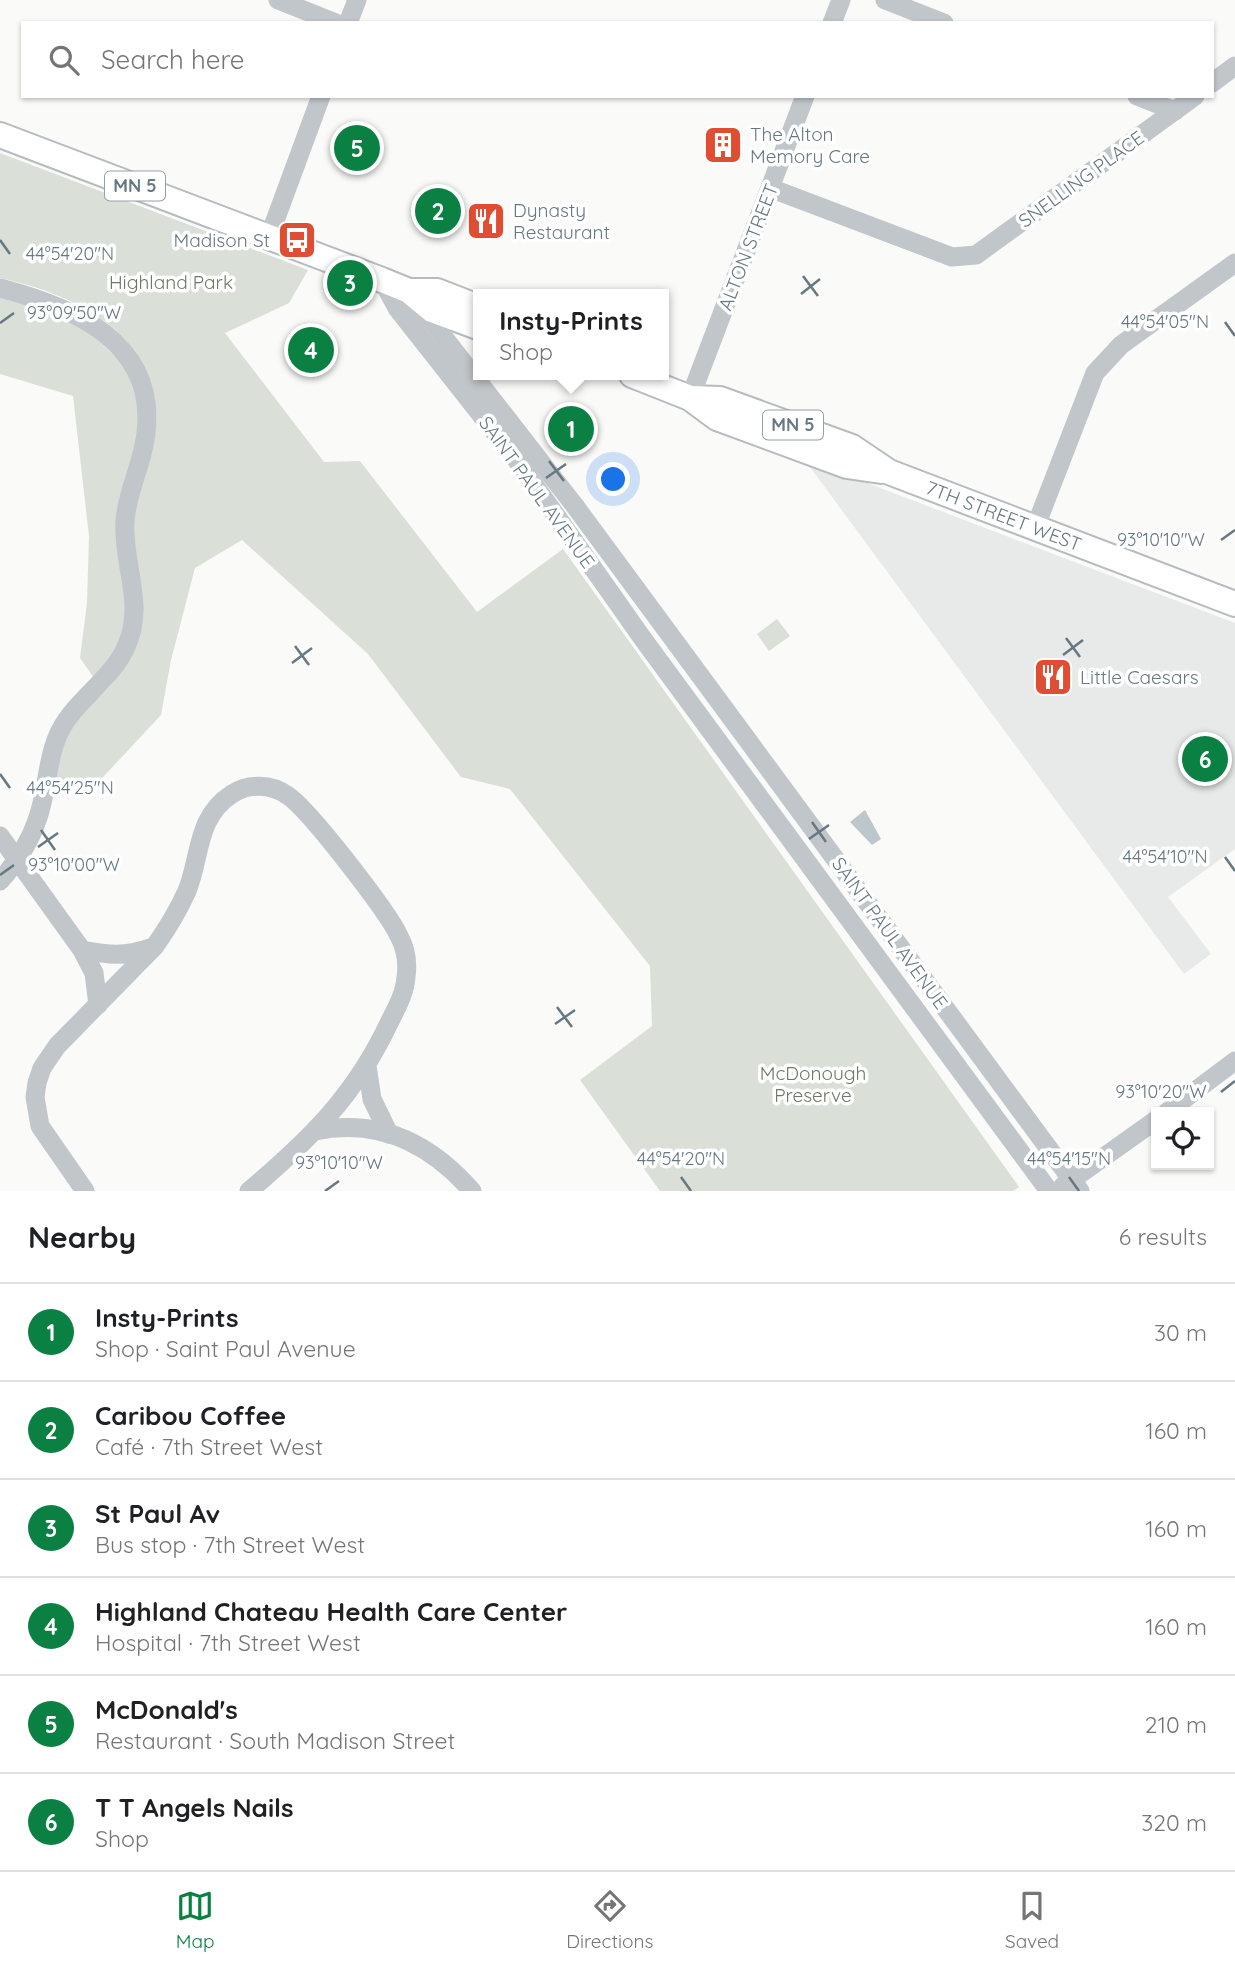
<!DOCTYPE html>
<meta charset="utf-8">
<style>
:root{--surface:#fff;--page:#f6f6f6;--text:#202124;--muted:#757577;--line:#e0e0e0;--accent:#0b8043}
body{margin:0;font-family:Quicksand,sans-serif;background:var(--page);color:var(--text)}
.controls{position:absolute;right:21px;bottom:21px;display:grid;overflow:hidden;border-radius:0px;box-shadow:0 2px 5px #0004}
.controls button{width:63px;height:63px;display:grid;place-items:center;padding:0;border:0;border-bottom:2px solid var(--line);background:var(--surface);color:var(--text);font:35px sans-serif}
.you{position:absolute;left:614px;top:480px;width:24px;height:24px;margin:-18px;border:5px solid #fff;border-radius:50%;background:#1a73e8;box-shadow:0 0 0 10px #1a73e833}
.badge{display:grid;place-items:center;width:46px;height:46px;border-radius:50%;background:var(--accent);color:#fff;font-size:23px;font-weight:700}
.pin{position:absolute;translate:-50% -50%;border:4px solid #fff;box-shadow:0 2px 7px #0006}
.popup{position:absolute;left:473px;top:289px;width:196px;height:91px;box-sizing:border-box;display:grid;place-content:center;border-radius:0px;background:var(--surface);filter:drop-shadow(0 2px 5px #0005);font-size:23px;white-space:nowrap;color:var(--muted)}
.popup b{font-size:26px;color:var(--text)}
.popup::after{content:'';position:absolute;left:50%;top:100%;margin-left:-14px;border:14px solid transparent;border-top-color:var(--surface)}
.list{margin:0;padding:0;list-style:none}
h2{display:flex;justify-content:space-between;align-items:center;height:91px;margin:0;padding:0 28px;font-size:30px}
h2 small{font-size:23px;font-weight:400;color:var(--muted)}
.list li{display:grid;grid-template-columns:46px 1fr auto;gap:21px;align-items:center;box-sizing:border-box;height:98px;padding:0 28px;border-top:2px solid var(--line)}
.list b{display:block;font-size:26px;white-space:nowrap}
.list p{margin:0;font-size:23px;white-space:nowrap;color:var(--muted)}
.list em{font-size:23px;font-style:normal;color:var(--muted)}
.icon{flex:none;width:38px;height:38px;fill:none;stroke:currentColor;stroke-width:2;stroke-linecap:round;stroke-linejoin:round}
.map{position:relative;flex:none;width:1235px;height:1191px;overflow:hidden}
.search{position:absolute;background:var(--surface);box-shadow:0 2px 5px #0004;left:21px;right:21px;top:21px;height:77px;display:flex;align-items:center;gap:18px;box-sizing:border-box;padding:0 24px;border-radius:0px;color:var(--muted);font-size:26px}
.sheet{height:679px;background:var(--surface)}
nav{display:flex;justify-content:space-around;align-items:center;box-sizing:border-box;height:98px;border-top:2px solid var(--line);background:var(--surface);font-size:19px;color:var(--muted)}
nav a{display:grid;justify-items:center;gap:4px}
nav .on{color:var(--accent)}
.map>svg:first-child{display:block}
.built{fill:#e8eae9}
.green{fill:#dadfd7}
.water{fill:#bbc7cb}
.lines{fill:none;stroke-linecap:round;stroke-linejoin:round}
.major-casing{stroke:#b5bbbe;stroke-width:28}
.minor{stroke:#c1c6ca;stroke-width:19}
.major{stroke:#fff;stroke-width:24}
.ticks{fill:none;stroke:#667882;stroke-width:2.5}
.labels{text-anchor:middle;stroke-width:7;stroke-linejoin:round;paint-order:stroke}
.shield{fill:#fff;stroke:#94a0a8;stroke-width:2}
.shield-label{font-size:18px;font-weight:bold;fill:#667882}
.poi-label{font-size:19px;fill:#667882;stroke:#fff;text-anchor:start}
.street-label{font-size:19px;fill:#667882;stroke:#fff}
.park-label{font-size:19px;fill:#6a7a64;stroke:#fff}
.ticks-label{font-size:18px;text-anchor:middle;fill:#667882;stroke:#fff;stroke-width:7;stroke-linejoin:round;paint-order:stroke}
</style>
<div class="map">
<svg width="1235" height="1191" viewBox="0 0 1235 1191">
<rect width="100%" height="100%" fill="#fafaf8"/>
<polygon class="built" points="804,459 1235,623 1235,849 1168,897 1211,954 1184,974"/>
<g class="green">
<path d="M0,153L308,270L289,303L225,333L324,462L360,461L477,612L563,549L1019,1187L1013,1191H660L580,1080L652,1026L650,966L510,789L461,777L368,654L242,540L195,568L171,660L161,715L91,790L54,784C59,762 63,739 76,719C86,704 114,690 118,672C131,626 127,563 135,514C139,485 154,457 156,427C163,336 75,294 0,278Z"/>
<polygon points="0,295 84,327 125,366 140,408 128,613 120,645 94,678 80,658 87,603 89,536 73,396 0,374"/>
<polygon points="777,619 790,636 769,651 757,634"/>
</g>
<polygon class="water" points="865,810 881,839 872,845 850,822"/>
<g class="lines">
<g class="major-casing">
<g id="major">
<polyline points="0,135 382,280 409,291 432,310 478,327"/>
<polyline points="409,291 437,291 478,307"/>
<polyline points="632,375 690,398 717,418 847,466 881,471"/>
<path id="s1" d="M690,398L720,399L852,447L889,472L1235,604"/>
</g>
</g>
<g class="minor">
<polyline points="278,0 336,23"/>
<polyline points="885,0 944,23"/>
<polyline points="348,23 357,0"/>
<polyline points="832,23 841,0"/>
<polyline points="1212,83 1235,66"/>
<polyline points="1137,96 1175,111"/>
<polyline points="770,188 952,257 976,255 1195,96"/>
<polyline points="269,237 321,96"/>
<polyline points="382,280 397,308 519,463 643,639 1049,1191"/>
<path d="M0,288C73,307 157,342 146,433C143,463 127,491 125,521C122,564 146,605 126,647C110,683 70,702 56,740C46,766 47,796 36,823C29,843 14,865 0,881"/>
<polyline points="415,308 432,322 575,506 1080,1191"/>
<polyline points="690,398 805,96"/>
<polyline points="1035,528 1095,373 1121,345 1235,263"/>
<polyline points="0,836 82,950 94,973 98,1005"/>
<path d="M82,950C108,955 125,957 150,948"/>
<polyline points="367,1066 372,1099 389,1134"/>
<polyline points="1167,1112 1235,1061"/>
<path d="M315,1131C378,1118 430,1143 472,1191"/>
<polyline points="1063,1186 1156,1120"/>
<path d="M85,1191L40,1126L35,1097L37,1083L42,1068L57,1046L155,946C167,929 178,911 187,891C201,856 196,817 232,794C249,783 271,784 287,795C308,808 388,912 399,936C406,949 408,963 406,977C405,993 397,1007 390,1021C355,1096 310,1139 249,1191"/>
</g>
<use href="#major" class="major"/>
</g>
<path class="ticks" d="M0,240L10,254M803,276L818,296M801,294L820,279M1225,322L1235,336M0,323L14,313M549,461L564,481M546,478L566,464M1221,540L1235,530M1066,638L1080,657M295,646L309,665M1063,655L1083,640M292,663L312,648M0,774L10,788M812,822L826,842M41,830L55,850M809,839L829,825M38,847L58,833M1225,857L1235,871M0,875L14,865M557,1007L572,1027M555,1024L575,1010M1221,1092L1235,1081M681,1177L691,1191M1069,1177L1079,1191M325,1191L339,1181"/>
<defs>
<g id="building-square" transform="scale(2.0125)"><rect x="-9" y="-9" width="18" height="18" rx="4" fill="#df4d32" stroke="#fff"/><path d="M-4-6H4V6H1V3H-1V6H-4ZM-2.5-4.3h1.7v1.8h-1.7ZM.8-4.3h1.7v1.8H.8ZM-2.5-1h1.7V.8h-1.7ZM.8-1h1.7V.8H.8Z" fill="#fff"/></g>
<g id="restaurant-square" transform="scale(2.0125)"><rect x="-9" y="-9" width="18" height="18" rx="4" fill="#df4d32" stroke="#fff"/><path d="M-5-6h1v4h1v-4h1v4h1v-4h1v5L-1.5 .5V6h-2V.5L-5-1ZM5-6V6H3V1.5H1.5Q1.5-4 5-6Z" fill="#fff"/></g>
<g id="bus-square" transform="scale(2.0125)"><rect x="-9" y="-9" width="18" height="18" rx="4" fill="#df4d32" stroke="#fff"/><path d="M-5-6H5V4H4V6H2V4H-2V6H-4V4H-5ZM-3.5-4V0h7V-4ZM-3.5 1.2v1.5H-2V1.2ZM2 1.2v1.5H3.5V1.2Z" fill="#fff"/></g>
</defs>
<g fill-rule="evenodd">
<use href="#building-square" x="723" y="145"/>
<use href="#restaurant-square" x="486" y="221"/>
<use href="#bus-square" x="297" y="240"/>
<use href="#restaurant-square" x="1053" y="677"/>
</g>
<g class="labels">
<g class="shield">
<rect x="105" y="171.5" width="60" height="29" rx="5"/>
<rect x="763" y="410.5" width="60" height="29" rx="5"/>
</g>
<g class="shield-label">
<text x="135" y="192">MN 5</text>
<text x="793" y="431">MN 5</text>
</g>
<g class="poi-label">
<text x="750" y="141">The Alton<tspan x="750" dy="22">Memory Care</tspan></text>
<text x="513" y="217">Dynasty<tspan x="513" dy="22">Restaurant</tspan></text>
<text x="270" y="247" text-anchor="end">Madison St</text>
<text x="1080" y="684">Little Caesars</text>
</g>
<g class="street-label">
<text transform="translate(1081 179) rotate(-36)" y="7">SNELLING PLACE</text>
<text transform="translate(748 247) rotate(-69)" y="7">ALTON STREET</text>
<text transform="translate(537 492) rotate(54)" y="7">SAINT PAUL AVENUE</text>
<text dy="7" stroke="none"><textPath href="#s1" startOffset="338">7TH STREET WEST</textPath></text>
<text transform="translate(890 933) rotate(54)" y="7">SAINT PAUL AVENUE</text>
</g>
<g class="park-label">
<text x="171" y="289">Highland Park</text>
<text x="813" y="1080">McDonough<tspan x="813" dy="22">Preserve</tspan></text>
</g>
</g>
<g class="ticks-label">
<text x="70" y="260">44°54'20"N</text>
<text x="74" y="319">93°09'50"W</text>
<text x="1165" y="328">44°54'05"N</text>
<text x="1161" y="546">93°10'10"W</text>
<text x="70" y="794">44°54'25"N</text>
<text x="1165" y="863">44°54'10"N</text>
<text x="74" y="871">93°10'00"W</text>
<text x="1161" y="1098">93°10'20"W</text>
<text x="681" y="1165">44°54'20"N</text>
<text x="1069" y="1165">44°54'15"N</text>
<text x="339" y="1169">93°10'10"W</text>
</g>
</svg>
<div class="controls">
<button><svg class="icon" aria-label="locate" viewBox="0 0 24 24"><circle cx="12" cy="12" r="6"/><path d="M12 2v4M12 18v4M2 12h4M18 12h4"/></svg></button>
</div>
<div class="you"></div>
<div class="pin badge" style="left:571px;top:429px">1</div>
<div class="popup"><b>Insty-Prints</b>Shop</div>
<div class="pin badge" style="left:438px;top:211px">2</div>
<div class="pin badge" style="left:350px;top:283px">3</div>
<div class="pin badge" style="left:311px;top:350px">4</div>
<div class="pin badge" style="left:357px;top:148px">5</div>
<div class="pin badge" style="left:1205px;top:759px">6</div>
<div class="search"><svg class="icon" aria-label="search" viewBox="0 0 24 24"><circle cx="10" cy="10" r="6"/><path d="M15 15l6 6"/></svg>Search here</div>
</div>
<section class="sheet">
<h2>Nearby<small>6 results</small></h2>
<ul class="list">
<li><span class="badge">1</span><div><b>Insty-Prints</b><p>Shop · Saint Paul Avenue</p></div><em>30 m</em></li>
<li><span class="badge">2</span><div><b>Caribou Coffee</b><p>Café · 7th Street West</p></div><em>160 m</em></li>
<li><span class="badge">3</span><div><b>St Paul Av</b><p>Bus stop · 7th Street West</p></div><em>160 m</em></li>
<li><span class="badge">4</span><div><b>Highland Chateau Health Care Center</b><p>Hospital · 7th Street West</p></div><em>160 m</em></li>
<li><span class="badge">5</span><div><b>McDonald's</b><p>Restaurant · South Madison Street</p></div><em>210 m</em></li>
<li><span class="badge">6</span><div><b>T T Angels Nails</b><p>Shop</p></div><em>320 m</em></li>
</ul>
</section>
<nav>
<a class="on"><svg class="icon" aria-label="map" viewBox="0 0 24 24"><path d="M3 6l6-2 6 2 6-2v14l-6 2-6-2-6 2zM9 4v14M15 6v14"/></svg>Map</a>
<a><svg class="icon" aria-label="directions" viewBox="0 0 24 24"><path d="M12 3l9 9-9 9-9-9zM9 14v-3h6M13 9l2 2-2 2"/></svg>Directions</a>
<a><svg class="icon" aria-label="saved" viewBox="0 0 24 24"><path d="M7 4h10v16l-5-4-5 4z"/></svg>Saved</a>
</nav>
